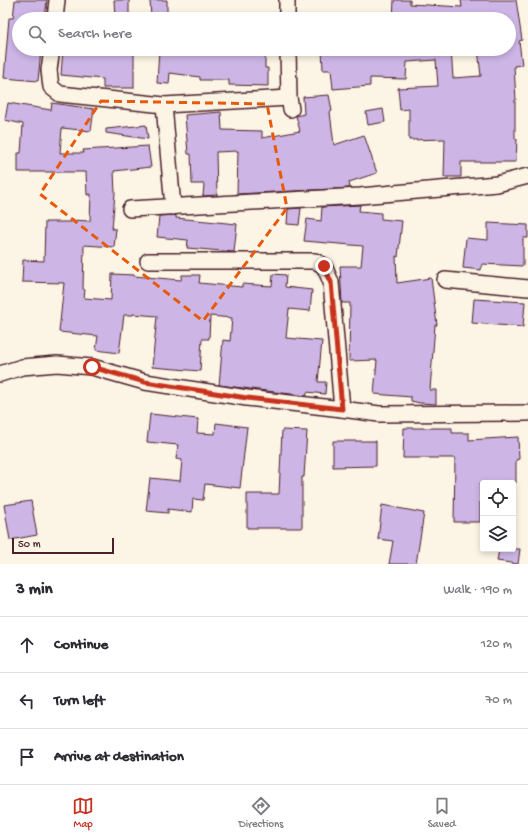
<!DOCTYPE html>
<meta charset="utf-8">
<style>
:root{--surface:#fff;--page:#f7f7f7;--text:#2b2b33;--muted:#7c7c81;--line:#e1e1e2;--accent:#c8321e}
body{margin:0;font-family:"Gochi Hand",sans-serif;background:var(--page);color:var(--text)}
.controls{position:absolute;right:12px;bottom:12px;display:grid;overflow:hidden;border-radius:4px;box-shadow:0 2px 6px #0003}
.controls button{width:36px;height:36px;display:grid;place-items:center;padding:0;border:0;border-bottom:1px solid var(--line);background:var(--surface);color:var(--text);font:20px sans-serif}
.scale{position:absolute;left:12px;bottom:10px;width:102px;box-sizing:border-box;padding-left:4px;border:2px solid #4a1f2b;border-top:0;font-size:11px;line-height:14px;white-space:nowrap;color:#4a1f2b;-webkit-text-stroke:3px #fcf5e5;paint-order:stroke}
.stop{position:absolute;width:12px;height:12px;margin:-9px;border:3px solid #c8321e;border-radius:50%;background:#fff}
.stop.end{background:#c8321e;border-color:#fff;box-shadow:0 1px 4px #0008}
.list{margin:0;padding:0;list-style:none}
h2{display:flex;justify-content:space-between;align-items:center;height:52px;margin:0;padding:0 16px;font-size:17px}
h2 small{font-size:13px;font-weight:400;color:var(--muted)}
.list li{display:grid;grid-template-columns:26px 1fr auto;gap:12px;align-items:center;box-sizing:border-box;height:56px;padding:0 16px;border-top:1px solid var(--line)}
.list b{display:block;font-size:15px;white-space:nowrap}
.list em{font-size:13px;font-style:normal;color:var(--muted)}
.icon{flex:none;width:22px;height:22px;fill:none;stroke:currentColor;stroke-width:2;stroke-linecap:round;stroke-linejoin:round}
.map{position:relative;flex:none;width:528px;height:564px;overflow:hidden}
.search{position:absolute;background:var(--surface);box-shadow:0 2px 6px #0003;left:12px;right:12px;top:12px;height:44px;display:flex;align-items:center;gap:10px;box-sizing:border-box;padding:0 14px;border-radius:22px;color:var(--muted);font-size:15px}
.sheet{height:220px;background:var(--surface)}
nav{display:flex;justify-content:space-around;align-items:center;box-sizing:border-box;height:56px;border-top:1px solid var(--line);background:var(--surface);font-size:11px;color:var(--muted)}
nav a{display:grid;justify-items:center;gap:2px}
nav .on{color:var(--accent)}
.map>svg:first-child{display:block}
.building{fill:#cdb6e6;stroke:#4a1f2b}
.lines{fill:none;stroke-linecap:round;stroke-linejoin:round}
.minor-casing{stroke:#4a1f2b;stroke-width:18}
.minor{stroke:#fcf5e5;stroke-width:15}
.route{stroke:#c8321e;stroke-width:5}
.marked{fill:none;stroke:#e8590c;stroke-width:3;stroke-dasharray:8 5;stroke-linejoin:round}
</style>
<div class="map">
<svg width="528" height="564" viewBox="0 0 528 564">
<rect width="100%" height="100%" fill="#fcf5e5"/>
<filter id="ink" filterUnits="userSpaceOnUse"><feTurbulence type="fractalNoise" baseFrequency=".025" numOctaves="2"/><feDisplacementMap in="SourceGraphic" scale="8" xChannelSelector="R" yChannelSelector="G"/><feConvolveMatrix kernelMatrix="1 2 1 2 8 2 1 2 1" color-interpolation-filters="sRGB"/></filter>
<g filter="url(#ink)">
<g class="building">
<polygon points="15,0 47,0 45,19 19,19 19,49 41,49 38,81 4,78 9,18 13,18"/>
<polygon points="114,0 129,0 129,19 115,19"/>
<polygon points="150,0 167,0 167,19 151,19"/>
<polygon points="394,0 410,0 410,4 462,7 461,0 516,0 522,40 519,41 522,65 514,66 516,100 515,100 515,139 517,139 516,162 461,162 461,177 444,177 445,139 409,140 409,109 400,110 398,88 438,86 436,60 407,62 406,79 370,78 370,86 333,89 331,70 323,70 322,49 451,49 453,78 481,76 478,49 509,49 509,19 393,19"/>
<polygon points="63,49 134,49 134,88 103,88 103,79 61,75"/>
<polygon points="159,49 172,49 200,53 200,49 265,49 265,68 268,68 268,86 229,85 229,80 200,80 200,77 170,73 169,84 157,83"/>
<polygon points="329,95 332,111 330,112 334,145 364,135 377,173 349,182 350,188 237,194 238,151 216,152 217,195 203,196 204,184 192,184 191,154 188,154 185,115 221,112 222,130 262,131 262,138 300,131 296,116 304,114 303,97"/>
<polygon points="8,103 51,110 52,103 94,109 91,131 62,128 60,153 84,153 83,150 148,146 151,167 114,171 115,193 112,229 116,229 114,247 84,245 83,289 85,290 84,298 111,300 112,274 134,275 134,276 181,280 182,275 200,275 199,283 242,287 242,284 272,286 273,274 286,275 285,287 312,290 310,311 289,309 286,338 322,341 318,382 326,382 325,394 307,392 307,396 219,385 223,340 230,341 232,318 210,316 209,339 202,339 200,371 152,367 157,316 133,314 133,315 124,315 119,353 96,350 98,336 59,332 64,283 22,282 23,260 44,261 45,222 70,222 70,220 90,221 91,194 87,195 86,172 18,172 18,153 21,153 23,124 5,120"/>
<polygon points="383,109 385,122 368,125 366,112"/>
<polygon points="146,125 148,139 106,133 106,129"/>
<polygon points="360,205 359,211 381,213 381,219 402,221 398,257 396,256 397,283 431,278 437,325 435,325 430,390 436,390 436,404 420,403 411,401 411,397 374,394 377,360 349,361 350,303 342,303 340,266 361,266 363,246 304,241 307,219 321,221 322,207"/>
<polygon points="301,208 299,225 287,224 288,209"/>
<polygon points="176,215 176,218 237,224 234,252 187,248 188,240 157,237 159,216"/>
<polygon points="488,223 528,225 528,238 523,238 523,266 482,264 481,270 463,268 466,238 488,240"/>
<polygon points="474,299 525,302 523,327 472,323"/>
<polygon points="150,414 198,419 197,433 215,434 216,423 247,427 240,488 205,484 203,500 193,499 192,512 168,509 168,513 146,511 150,478 180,481 182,460 176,459 178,445 147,442"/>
<polygon points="404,428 452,428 452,433 469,433 469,440 518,437 519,459 516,460 516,483 480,483 480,522 454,522 455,458 403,458"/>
<polygon points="282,430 307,431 304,477 302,477 302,528 247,528 247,494 279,494"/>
<polygon points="333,441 376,441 376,466 333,467"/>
<polygon points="31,501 37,535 10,540 4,505"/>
<polygon points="382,505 424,513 416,564 389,564 393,541 378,539"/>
<polygon points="499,549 520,549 518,564 497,561"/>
</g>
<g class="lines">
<g class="minor-casing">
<g id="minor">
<polyline points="287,0 287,19"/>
<polyline points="55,19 57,0"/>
<polyline points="52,49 49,70 51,87 60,94 164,105 289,98"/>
<polyline points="288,49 289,98 291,109"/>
<polyline points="164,105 173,207"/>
<polyline points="130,209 360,196 497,184 528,176"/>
<polyline points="148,261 315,261 324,266 331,282 342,409"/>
<polyline points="445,280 528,288"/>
<polyline points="0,374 22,367 57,364 92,367 145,382 247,398 342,409 379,414 528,413"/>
</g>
</g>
<use href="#minor" class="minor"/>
</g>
</g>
<g class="lines" filter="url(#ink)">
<polyline class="route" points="92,367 145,382 247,398 342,409 331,282 324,266"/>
</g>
<path class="marked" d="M101,101L267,104L287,208L203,321L40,194Z"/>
</svg>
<div class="controls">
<button><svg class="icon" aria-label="locate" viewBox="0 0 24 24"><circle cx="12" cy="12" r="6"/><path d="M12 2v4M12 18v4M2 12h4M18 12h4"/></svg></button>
<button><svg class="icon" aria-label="layers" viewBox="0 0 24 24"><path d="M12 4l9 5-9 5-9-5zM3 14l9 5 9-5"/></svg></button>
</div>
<div class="scale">50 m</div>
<div class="stop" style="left:92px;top:367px"></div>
<div class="stop end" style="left:324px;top:266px"></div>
<div class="search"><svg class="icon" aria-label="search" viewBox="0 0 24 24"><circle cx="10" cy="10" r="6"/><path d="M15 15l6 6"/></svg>Search here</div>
</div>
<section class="sheet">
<h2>3 min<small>Walk · 190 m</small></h2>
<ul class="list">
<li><svg class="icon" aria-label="ahead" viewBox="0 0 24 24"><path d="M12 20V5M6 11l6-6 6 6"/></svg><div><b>Continue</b></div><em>120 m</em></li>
<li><svg class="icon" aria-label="left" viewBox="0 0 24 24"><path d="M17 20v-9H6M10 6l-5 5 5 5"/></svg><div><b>Turn left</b></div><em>70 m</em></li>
<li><svg class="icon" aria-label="arrive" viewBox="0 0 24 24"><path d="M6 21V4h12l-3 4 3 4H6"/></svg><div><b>Arrive at destination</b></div></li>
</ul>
</section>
<nav>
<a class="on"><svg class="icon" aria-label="map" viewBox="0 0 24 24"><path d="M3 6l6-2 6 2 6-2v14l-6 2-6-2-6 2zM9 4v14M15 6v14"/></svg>Map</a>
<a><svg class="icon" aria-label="directions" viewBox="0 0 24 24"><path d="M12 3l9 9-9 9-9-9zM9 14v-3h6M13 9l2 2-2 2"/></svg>Directions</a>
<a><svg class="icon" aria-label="saved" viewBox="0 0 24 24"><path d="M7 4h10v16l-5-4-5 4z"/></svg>Saved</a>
</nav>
